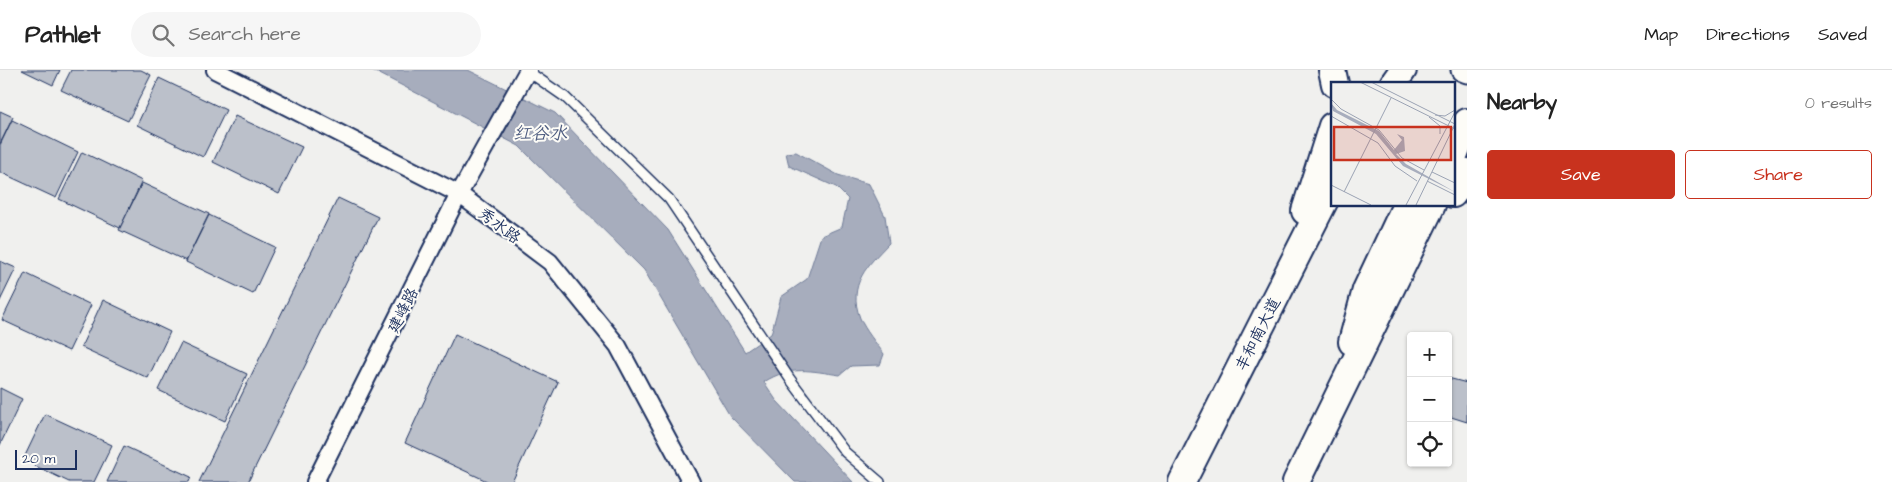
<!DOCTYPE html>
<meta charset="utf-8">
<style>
:root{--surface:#fff;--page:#f6f6f6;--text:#222;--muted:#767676;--line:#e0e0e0;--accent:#c8321e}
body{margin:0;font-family:"Architects Daughter","LXGW WenKai TC",sans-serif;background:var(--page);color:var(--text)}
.controls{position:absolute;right:15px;bottom:15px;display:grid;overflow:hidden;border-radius:5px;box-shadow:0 1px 4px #0004}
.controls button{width:45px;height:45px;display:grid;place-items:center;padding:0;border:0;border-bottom:1px solid var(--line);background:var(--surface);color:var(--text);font:25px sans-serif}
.scale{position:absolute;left:15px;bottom:12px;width:62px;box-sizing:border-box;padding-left:5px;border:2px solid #1b2f5e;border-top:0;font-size:14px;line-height:18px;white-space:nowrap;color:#1b2f5e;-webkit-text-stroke:4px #fdfcf7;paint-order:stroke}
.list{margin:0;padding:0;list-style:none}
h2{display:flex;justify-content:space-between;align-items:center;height:65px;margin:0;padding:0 20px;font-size:21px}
h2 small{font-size:16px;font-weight:400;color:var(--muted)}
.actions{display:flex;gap:10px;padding:15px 20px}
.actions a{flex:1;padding:11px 0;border:1px solid var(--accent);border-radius:5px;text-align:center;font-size:18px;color:var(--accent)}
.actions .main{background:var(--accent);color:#fff}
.icon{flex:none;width:28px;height:28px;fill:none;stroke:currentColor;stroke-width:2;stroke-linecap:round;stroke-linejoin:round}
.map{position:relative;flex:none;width:1467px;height:412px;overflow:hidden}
header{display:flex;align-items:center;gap:30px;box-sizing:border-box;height:70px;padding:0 25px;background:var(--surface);border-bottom:1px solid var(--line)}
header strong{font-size:24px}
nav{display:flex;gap:28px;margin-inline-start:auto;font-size:18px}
.search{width:350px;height:45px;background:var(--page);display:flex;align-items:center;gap:12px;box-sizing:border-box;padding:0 18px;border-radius:28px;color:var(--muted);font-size:19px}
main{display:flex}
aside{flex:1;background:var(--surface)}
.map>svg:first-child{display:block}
.water{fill:#a7adbd;stroke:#6f7b97}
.building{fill:#bbc0ca;stroke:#1b2f5e}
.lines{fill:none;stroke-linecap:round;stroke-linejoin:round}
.service-casing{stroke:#1b2f5e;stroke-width:12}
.minor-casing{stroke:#1b2f5e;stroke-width:20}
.tertiary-casing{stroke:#1b2f5e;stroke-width:25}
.primary-casing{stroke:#1b2f5e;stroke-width:30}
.service{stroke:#fdfcf7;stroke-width:9}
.minor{stroke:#fdfcf7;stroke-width:16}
.tertiary{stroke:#fdfcf7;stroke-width:21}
.primary{stroke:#fdfcf7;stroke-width:26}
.labels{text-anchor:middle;stroke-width:4;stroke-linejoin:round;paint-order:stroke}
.street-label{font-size:16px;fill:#1b2f5e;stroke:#fdfcf7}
.water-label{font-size:18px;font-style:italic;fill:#4c5b7f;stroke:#fdfcf7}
.inset-road{fill:none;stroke:#9ba3b4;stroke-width:1}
.view{fill:#c8321e;fill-opacity:0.15;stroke:#c8321e;stroke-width:2.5}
.inset-edge{fill:none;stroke:#1b2f5e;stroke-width:2.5}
</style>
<header>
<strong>Pathlet</strong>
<div class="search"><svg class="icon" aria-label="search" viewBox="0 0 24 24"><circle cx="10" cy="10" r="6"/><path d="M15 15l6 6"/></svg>Search here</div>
<nav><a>Map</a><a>Directions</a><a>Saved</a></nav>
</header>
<main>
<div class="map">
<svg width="1467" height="412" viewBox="0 0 1467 412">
<rect width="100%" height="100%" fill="#f0f0ee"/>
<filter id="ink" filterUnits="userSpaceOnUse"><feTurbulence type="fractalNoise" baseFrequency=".02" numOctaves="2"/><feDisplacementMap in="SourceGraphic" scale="10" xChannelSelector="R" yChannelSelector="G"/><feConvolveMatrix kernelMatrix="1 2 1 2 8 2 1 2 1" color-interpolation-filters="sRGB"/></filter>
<g filter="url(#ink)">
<path class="water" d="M372,0H468L555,43L668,160L745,282L771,264L781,227L807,209L821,166L842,157L848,129L836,117L789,96L786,83L796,82L838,105L869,114L885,146L889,173C868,195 847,214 860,248C865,260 876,273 884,284L880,295L851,296L840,305C811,301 791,295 764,312L776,330L853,412H795L730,346L644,200L519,76Z"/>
<g class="building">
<polygon points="22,0 60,0 53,15"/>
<polygon points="71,0 141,0 151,5 128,51 61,20"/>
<polygon points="159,8 226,40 203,87 137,55"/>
<polygon points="0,41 13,47 0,74"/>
<polygon points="235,46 302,77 279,124 213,92"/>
<polygon points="12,50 78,82 56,128 0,102 0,75"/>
<polygon points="82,82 142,111 120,158 59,129"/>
<polygon points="142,113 209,144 186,191 119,160"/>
<polygon points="338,128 378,147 248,412 199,412"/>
<polygon points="209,145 275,177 253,224 186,192"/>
<polygon points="0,191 16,198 0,231"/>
<polygon points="25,203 91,235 69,281 2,250"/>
<polygon points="103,230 170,262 148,308 81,277"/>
<polygon points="455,264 558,312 512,412 489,412 405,373"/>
<polygon points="181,273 247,304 225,351 158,320"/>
<polygon points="1448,308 1467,313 1467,352 1448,346"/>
<polygon points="0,318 22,329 0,375"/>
<polygon points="45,344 112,375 94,412 69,412 23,390"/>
<polygon points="124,376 191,407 189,412 107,412"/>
</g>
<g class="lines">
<g class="service-casing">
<polyline id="service" points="526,0 565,27 669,129 790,309 845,382 880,412"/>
</g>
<g class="minor-casing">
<g id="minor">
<polyline points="215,0 459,124 550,192 618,276 691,412"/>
<polyline points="315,412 459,124 528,0"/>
</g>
</g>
<g class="tertiary-casing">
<polyline id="tertiary" points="1462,0 1467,2"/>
</g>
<g class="primary-casing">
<g id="primary">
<polyline points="1332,0 1335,14"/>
<polyline points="1393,14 1403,0"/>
<polyline points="1453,88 1467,52"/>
<polyline points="1453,124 1467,102"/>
<polyline points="1305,141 1332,56"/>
<polyline points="1352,272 1366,220 1406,135"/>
<polyline points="1182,412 1332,116"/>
<polyline points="1296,412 1432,135"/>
</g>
</g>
<use href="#service" class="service"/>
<use href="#minor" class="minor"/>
<use href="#tertiary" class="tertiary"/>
<use href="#primary" class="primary"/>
</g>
</g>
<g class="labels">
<g class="street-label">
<text transform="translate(500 155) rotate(37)" y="6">秀水路</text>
<text transform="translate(402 240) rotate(-63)" y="6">建峰路</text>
<text transform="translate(1257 264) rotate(-63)" y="6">丰和南大道</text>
</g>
<g class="water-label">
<text x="540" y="69">红谷水</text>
</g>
</g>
<g transform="translate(1331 12)">
<rect width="124" height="124" fill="#f0f0ee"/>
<path d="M0,21L6,28L48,49L63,68L71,58L66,52L73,55L74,69L65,72L75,82L124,110L72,84L45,52L2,29Z" fill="#a7adbd"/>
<path class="inset-road" d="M29,0L124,47M40,0L124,42M0,17L10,27L48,48L71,76L93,88M104,33L114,34L124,28M0,34L47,61L64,84L86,99M98,35L109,44V52M101,90L124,101M96,99L124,113M0,103L40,123M13,110L60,16M75,123L124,30M85,123L124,42"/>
<path class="view" d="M3,45H120V78H3Z"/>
<rect width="124" height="124" class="inset-edge"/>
</g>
</svg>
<div class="controls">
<button>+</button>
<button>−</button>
<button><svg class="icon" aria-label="locate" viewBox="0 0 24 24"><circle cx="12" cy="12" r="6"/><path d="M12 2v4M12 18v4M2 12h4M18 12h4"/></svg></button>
</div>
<div class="scale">20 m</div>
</div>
<aside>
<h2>Nearby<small>0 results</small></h2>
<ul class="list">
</ul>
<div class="actions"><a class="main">Save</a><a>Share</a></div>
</aside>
</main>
